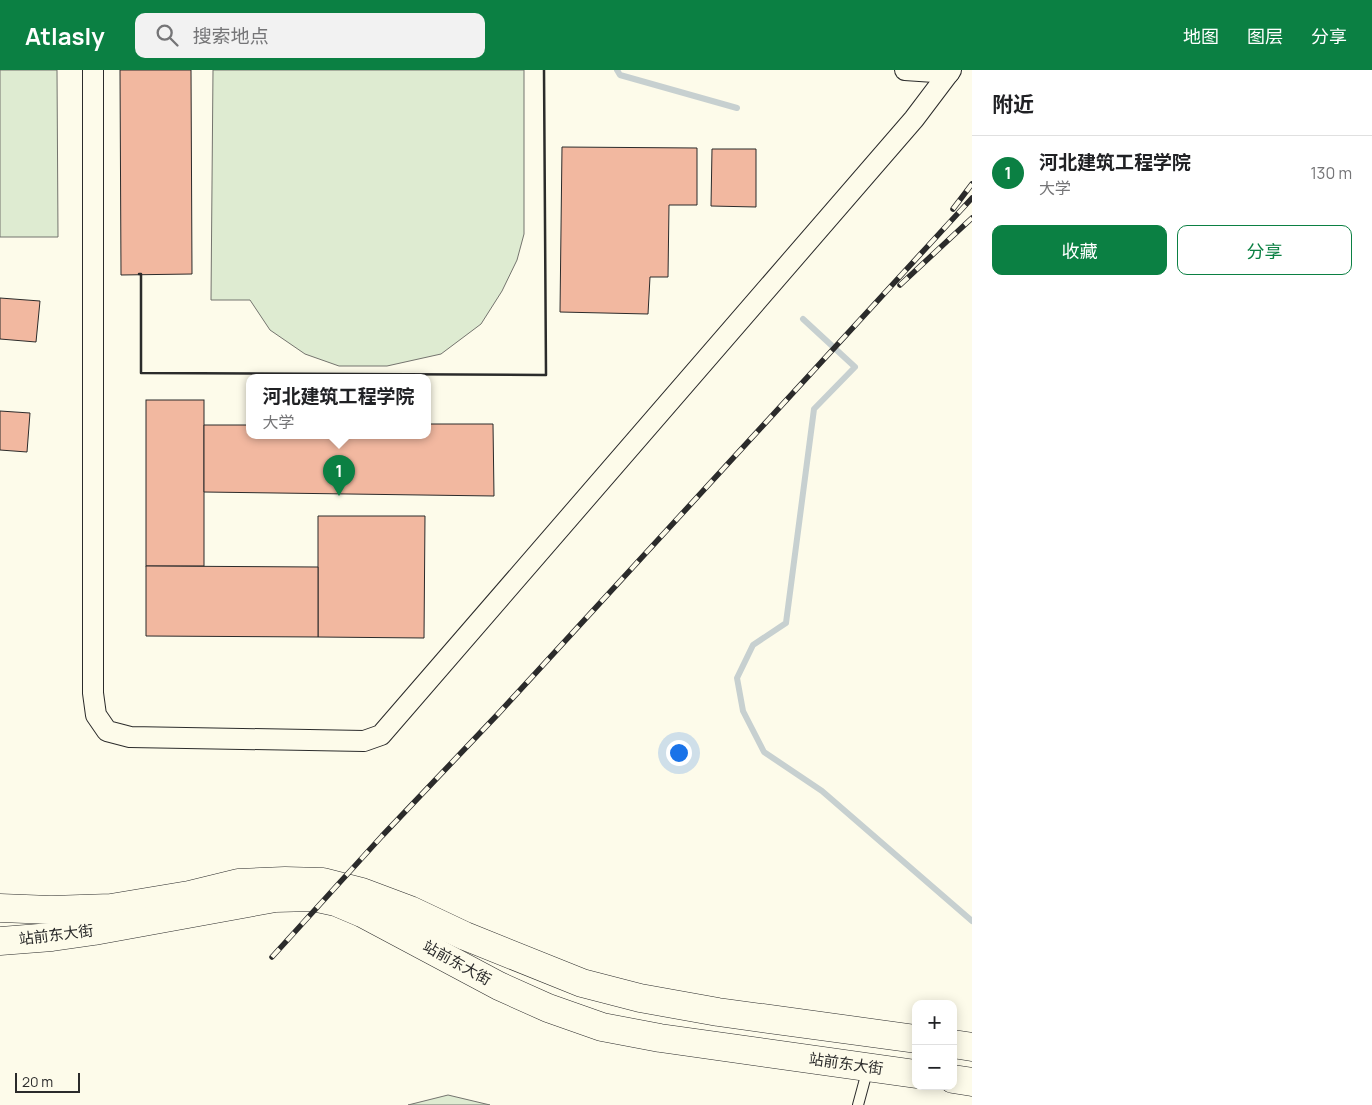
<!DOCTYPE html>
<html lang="zh">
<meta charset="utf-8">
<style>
:root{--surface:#fff;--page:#f2f2f2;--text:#202124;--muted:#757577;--line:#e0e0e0;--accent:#0b8043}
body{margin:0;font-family:Manrope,"Noto Sans SC",sans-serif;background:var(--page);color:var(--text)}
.controls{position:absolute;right:15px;bottom:15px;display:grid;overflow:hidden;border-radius:10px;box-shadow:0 2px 12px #0003}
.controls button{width:45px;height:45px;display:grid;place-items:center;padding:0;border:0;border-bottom:1px solid var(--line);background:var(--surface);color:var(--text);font:25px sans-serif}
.scale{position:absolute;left:15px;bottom:12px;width:65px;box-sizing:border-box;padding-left:5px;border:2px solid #2b2b2b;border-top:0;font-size:14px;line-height:18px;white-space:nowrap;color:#2b2b2b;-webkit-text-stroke:4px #fdfbea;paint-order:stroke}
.you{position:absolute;left:678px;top:682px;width:18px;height:18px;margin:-12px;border:4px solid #fff;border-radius:50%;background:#1a73e8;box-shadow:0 0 0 8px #1a73e833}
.badge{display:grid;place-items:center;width:32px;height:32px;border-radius:50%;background:var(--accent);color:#fff;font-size:16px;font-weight:700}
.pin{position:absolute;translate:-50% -41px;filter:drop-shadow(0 1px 2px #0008)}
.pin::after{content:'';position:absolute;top:26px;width:18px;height:15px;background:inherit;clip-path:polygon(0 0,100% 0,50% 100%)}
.popup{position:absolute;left:246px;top:304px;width:185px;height:65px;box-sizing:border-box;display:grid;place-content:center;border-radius:10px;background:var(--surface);filter:drop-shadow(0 1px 4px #0005);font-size:16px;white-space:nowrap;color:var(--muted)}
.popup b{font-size:19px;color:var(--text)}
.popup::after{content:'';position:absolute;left:50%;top:100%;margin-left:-10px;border:10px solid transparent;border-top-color:var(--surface)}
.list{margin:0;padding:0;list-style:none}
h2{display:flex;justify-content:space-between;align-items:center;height:65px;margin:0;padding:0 20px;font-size:21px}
h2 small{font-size:16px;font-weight:400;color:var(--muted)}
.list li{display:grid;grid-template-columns:32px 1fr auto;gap:15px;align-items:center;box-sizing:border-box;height:75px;padding:0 20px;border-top:1px solid var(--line)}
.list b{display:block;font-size:19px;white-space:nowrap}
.list p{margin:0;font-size:16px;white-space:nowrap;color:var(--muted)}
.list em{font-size:16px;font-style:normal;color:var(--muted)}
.actions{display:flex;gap:10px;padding:15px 20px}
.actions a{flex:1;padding:11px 0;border:1px solid var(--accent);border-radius:10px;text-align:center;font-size:18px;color:var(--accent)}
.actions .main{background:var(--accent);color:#fff}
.icon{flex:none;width:28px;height:28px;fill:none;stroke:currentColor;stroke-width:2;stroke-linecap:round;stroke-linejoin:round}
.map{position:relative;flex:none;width:972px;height:1035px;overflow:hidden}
header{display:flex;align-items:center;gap:30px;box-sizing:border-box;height:70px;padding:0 25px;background:var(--accent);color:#fff}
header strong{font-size:24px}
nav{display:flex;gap:28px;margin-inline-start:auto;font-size:18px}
.search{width:350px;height:45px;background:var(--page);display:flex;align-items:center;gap:12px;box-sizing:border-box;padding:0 18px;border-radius:10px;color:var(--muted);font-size:19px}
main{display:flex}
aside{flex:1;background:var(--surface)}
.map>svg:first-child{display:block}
.green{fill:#deebd1;stroke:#74746e}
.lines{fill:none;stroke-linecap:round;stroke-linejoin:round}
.stream{stroke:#c7d0d0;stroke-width:6}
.building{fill:#f2b8a0;stroke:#2b2b2b}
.lane-casing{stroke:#2b2b2b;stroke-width:12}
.street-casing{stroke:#2b2b2b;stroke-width:22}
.primary-casing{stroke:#2b2b2b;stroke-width:29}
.lane{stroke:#fdfbea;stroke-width:10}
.street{stroke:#fdfbea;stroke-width:20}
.primary{stroke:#fdfbea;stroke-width:28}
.rail-casing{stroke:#2b2b2b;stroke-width:5.5}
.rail{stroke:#fdfbea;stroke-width:4;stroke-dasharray:11;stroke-linecap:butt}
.wall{stroke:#2b2b2b;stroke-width:2.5}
.labels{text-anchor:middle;stroke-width:4;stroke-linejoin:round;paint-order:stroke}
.street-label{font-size:15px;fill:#2b2b2b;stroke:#fdfbea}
</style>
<header>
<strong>Atlasly</strong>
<div class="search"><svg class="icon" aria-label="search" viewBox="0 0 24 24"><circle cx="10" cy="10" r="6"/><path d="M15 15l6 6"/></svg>搜索地点</div>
<nav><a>地图</a><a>图层</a><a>分享</a></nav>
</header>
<main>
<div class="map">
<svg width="972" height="1035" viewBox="0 0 972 1035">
<rect width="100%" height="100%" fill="#fdfbea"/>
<g class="green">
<polygon points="0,0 57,0 58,167 0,167"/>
<polygon points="213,0 524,0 524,164 517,190 502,221 481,254 441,284 387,296 339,296 305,284 270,260 250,230 211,230"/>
<polygon points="448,1025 490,1035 408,1035"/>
</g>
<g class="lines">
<g class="stream">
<polyline points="617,0 620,5 737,38"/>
<polyline points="803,249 855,297 814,339 786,553 753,575 737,608 743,641 764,682 822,721 972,851"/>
</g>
</g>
<g class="building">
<polygon points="120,0 191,0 192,204 121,205"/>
<polygon points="562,77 697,78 697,135 669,135 668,207 650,207 648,244 560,242"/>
<polygon points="712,79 756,79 756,137 711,136"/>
<polygon points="0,228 40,231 36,272 0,269"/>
<rect x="146" y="330" width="58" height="166"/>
<polygon points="0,341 30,343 27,382 0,380"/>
<polygon points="428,354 493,354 494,426 204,422 204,355 250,355 250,365 428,365"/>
<polygon points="318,446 425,446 424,568 318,567"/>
<polygon points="146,496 318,497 318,567 146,566"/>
</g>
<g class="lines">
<g class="lane-casing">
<polyline id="lane" points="858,1035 868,998"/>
</g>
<g class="street-casing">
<g id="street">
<polyline points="93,0 93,623 96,645 107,661 130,667 364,671 381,665 914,49 951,0"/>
<polyline points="905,0 949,3"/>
</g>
</g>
<g class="primary-casing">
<g id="primary">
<polyline points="0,838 51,840 111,838 189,825 238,813 285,811 323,812 362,822 410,840 465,866 582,913 640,928 718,942 916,969"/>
<polyline points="0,871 52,867 94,861 275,828 313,827 336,832 362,843 499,916 548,938 602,957 660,968 916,1004"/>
<polyline points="953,974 972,977"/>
<polyline points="953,1009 972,1012"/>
</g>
</g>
<use href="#lane" class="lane"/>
<use href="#street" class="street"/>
<use href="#primary" class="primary"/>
<g class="rail-casing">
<g id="rail">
<polyline points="953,139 972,114"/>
<polyline points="900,215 972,148"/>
<polyline points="272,887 382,766 498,644 972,128"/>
</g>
</g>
<use href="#rail" class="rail"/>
<polyline class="wall" points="139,204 141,204 141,303 546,305 544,0"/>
</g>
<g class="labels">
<g class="street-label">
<text transform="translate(56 865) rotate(-7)" y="5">站前东大街</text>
<text transform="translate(457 893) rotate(29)" y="5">站前东大街</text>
<text transform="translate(846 994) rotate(8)" y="5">站前东大街</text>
</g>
</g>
</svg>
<div class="controls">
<button>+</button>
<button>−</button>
</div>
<div class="scale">20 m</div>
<div class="you"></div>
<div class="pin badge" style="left:339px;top:426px">1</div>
<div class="popup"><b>河北建筑工程学院</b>大学</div>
</div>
<aside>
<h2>附近<small></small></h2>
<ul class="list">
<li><span class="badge">1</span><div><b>河北建筑工程学院</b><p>大学</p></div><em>130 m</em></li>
</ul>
<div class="actions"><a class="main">收藏</a><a>分享</a></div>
</aside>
</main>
